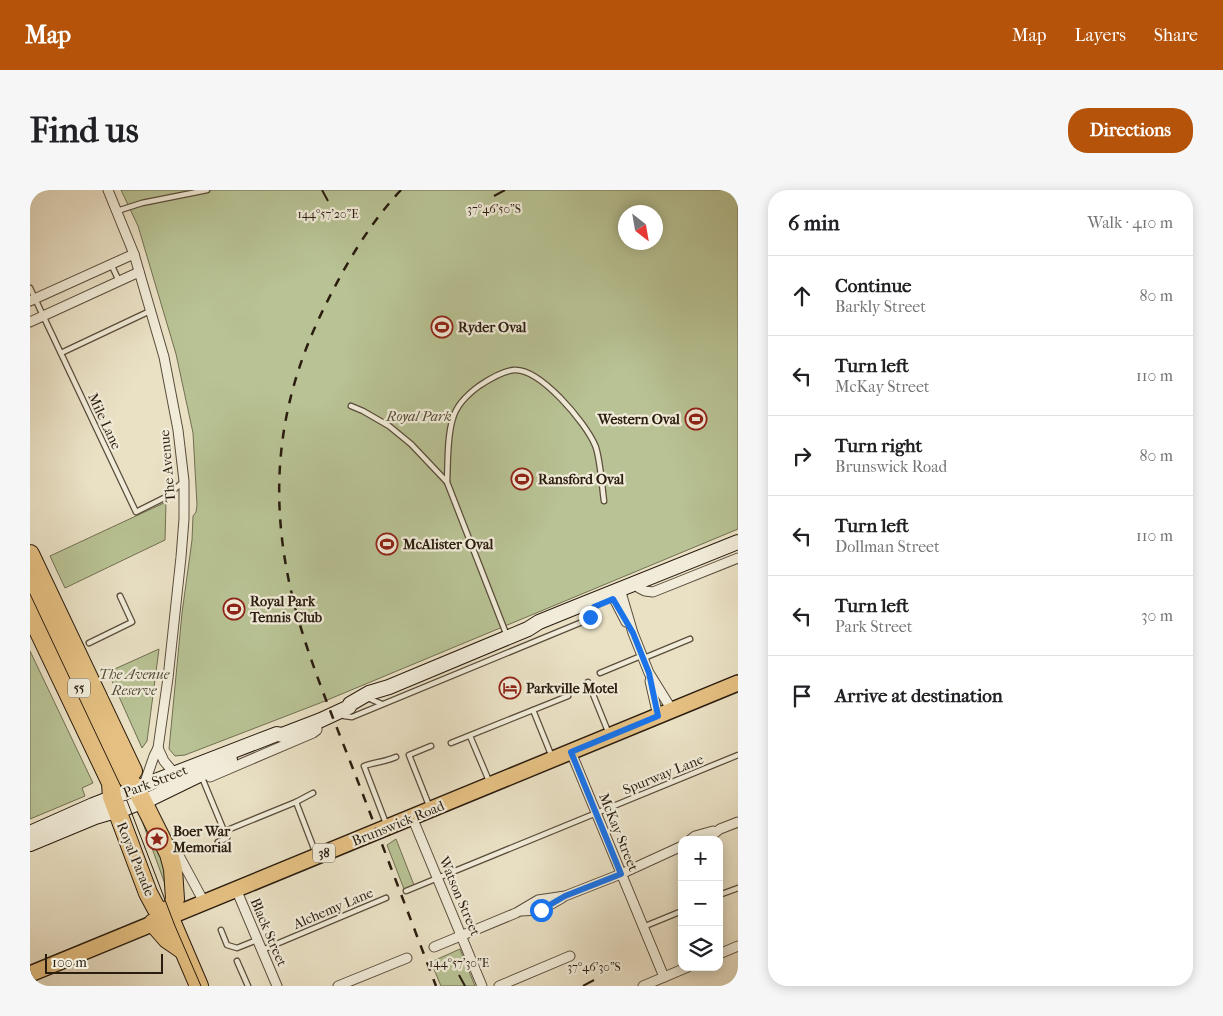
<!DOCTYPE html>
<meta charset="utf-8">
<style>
:root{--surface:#fff;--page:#f6f6f6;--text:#202124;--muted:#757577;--line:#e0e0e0;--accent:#b45309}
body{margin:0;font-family:"IM FELL French Canon",serif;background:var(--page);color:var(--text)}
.controls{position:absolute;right:15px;bottom:15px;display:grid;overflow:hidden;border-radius:10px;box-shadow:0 2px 12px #0003}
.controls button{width:45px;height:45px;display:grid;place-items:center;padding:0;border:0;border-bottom:1px solid var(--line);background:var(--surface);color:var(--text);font:25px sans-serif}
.compass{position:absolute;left:588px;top:15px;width:45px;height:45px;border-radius:50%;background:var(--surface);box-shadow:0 2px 12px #0003;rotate:149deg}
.scale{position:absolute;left:15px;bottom:12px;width:118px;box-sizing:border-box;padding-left:5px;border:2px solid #2a1c0f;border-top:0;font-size:14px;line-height:18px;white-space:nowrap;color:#2a1c0f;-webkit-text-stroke:4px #f1ecd9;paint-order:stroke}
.stop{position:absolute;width:15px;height:15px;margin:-11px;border:4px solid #1a73e8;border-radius:50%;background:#fff}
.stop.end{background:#1a73e8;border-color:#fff;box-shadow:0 1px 5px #0008}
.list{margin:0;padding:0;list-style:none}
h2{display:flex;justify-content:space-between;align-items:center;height:65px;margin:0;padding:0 20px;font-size:21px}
h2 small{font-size:16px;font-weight:400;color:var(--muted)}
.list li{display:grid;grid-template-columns:32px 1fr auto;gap:15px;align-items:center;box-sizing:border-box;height:80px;padding:0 20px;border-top:1px solid var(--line)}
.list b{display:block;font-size:19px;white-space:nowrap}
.list p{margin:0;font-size:16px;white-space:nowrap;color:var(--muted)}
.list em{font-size:16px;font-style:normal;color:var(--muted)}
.icon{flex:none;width:28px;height:28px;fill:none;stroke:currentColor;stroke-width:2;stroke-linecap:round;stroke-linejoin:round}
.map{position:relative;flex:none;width:708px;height:796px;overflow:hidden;border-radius:20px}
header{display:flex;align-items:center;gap:30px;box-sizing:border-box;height:70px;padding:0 25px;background:var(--accent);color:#fff}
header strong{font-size:24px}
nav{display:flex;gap:28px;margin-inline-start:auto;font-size:18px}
.intro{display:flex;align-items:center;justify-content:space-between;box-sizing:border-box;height:120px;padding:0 30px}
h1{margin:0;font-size:35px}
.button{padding:12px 22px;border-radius:20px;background:var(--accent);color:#fff;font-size:18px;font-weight:700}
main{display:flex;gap:30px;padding:0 30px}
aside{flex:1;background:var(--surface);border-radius:20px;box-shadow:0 2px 12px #0003}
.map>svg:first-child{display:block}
.green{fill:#b8c294;stroke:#716f52;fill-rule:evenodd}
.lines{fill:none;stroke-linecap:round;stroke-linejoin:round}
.lane-casing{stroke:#5a4d3c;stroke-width:7}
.street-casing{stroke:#5a4d3c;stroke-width:11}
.secondary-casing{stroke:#2a1c0f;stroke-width:16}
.primary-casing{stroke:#2a1c0f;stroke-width:18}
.highway-casing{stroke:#2a1c0f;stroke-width:20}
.lane{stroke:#f1ecd9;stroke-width:4.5}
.street{stroke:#f1ecd9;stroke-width:9}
.secondary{stroke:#f1ecd9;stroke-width:14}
.primary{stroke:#e5c082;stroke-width:15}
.highway{stroke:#e5c082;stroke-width:18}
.tram{stroke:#2a1c0f;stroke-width:1}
.rail{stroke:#2a1c0f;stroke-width:2.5;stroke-dasharray:9 9;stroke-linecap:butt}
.route{stroke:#1a73e8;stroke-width:6}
.ticks{fill:none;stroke:#2a1c0f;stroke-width:2}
.labels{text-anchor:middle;stroke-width:4.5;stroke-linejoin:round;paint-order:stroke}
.shield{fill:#f1ecd9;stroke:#665a4c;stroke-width:1}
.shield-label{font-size:12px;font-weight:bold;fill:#2a1c0f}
.poi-label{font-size:14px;font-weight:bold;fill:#2a1c0f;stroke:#f1ecd9;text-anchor:start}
.park-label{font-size:14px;font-style:italic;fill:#554e37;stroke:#f1ecd9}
.street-label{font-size:14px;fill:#2a1c0f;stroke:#f1ecd9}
.ticks-label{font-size:12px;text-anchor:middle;fill:#2a1c0f;stroke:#f1ecd9;stroke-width:4.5;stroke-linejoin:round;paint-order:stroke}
</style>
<header>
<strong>Map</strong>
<nav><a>Map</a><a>Layers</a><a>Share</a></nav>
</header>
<div class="intro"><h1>Find us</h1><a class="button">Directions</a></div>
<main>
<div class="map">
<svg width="708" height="796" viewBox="0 0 708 796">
<rect width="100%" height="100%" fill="#eae1c5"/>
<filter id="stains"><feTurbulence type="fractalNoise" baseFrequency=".004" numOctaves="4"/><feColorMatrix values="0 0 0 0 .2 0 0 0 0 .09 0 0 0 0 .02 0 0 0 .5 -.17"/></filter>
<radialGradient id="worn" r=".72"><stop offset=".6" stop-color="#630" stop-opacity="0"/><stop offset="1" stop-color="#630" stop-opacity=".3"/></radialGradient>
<g class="green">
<path d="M91,0H708V339L290,513L155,565L145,566L139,559L152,423L162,350L163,326L166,322L167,315L163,243L146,164L108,36ZM596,22H626V52H596Z"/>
<polygon points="136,312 135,350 35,398 20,366"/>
<polygon points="129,459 117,551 112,558 78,482"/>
<polygon points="0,461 63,593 52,598 55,606 0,629"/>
<path d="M111,628C135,649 134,676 139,705Z"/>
<polygon points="366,649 384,695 374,699 357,655"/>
<polygon points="430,759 445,796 411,796 401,772"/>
</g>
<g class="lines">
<g class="lane-casing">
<g id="lane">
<polyline points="87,21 112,13 177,0"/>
<polyline points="81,74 89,91"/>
<polyline points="0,98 106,322 134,308 153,292"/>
<polyline points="31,163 120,121"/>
<polyline points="321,216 333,221 359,236 381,254 417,292 477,446"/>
<path d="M417,292C418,272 417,246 423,228C427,214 438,204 449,196C458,190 472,181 484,180C510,178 555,232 565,255C570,266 572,297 574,311"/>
<polyline points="59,453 102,432 90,406"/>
<polyline points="614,468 660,449"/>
<polyline points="570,483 611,466"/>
<polyline points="558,492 579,544"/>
<polyline points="340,509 352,514"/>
<polyline points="503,520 522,567"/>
<polyline points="311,523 314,526 322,527 557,430 562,424 564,411"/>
<polyline points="440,546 459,591"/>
<polyline points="421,553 538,506"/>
<polyline points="173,590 197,648 188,652"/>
<polyline points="266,612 283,603"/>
<polyline points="400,618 379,565 401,556"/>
<path d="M357,636L334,576C345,572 355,572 366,567"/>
<polyline points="195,641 266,612 286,664"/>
<polyline points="376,701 708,565"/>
<polyline points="689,705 708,698"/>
<polyline points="613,737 652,721"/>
<polyline points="191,740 197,755 207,758 227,750"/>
<polyline points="232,760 356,708"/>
<polyline points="207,771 218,796"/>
</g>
</g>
<g class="street-casing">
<g id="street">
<polyline points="78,0 104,64 134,167 148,240 154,291 154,329 151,367 138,488 128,558 124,566 114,595"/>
<polyline points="0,111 104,64"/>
<polyline points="0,132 109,82"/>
<polyline points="609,398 615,401 623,402 708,368"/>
<polyline points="590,399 603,443 619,483 642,520"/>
<polyline points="581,403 596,432"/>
<polyline points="620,491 628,526"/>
<polyline points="128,558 134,571 144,583"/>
<polyline points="541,562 634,787"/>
<polyline points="180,587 283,543 287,540 287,532"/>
<polyline points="382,627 452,796"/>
<polyline points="660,650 665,646 683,641"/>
<polyline points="676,650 690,639 708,632"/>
<polyline points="142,655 147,662 174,712"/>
<polyline points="206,699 247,796"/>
<polyline points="491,721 511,720 532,708"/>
<polyline points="404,757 486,723 508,710 535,706 591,684 652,656"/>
<polyline points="689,764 708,756"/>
<polyline points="308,796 377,768"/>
<polyline points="469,796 540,766"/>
<polyline points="613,796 658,777"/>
</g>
</g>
<g class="secondary-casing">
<g id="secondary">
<polyline points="0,643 63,615 247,544 252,545 291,530 319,517 320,514 339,503 359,497 498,439 509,432 546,417 708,352"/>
<polyline points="0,654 65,627 96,618 122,608 200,570"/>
</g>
</g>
<g class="primary-casing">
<polyline id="primary" points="0,784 708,493"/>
</g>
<g class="highway-casing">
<g id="highway">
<polyline points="0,364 103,581"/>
<polyline points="0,394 81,564 94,585 106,598 139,664 143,679 145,709 139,726"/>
<polyline points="0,423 81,593 82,607 118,703 126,718 139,726"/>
<polyline points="139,726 169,796"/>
<polyline points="123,733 137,749 153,760"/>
</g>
</g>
<use href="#lane" class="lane"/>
<use href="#street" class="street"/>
<use href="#secondary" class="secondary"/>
<use href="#primary" class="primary"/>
<use href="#highway" class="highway"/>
<polyline class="tram" points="0,404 94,603 145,736 171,796"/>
<path class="rail" d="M371,0C339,34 314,77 294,118C242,223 237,323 270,435C285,485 306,535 325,584C352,654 379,725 406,796"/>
</g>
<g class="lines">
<polyline class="route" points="511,720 535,706 591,684 541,562 628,526 619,483 603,443 583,409 564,417 560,427"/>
</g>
<path class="ticks" d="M292,0L298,11M464,6L475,0M429,785L435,796M553,796L564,790"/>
<defs>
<g id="stadium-ring" transform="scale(1.125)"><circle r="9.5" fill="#f1ecd9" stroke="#8f2418" stroke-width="1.5"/><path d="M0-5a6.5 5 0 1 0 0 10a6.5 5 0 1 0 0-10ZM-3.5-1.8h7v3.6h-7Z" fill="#8f2418"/></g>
<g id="hotel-ring" transform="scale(1.125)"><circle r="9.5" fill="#f1ecd9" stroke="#8f2418" stroke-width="1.5"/><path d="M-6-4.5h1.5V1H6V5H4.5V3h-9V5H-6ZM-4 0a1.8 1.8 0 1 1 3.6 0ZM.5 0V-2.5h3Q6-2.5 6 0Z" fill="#8f2418"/></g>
<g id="sight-ring" transform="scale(1.125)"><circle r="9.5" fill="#f1ecd9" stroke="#8f2418" stroke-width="1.5"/><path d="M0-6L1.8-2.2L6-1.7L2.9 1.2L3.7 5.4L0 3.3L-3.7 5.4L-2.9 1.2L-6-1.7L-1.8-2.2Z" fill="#8f2418"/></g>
</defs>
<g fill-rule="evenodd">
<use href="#stadium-ring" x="412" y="137"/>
<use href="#stadium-ring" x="666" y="229"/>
<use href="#stadium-ring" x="492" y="289"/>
<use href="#stadium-ring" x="357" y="354"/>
<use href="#stadium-ring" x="204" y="419"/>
<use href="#hotel-ring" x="480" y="498"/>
<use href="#sight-ring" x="127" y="649"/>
</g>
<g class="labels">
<g class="shield">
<rect x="38" y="488.5" width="22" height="19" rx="4"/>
<rect x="283" y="653.5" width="22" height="19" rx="4"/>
</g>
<g class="shield-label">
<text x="49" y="502">55</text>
<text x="294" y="667">38</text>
</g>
<g class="poi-label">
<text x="428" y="142">Ryder Oval</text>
<text x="650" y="234" text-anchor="end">Western Oval</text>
<text x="508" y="294">Ransford Oval</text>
<text x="373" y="359">McAlister Oval</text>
<text x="220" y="416">Royal Park<tspan x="220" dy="16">Tennis Club</tspan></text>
<text x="496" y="503">Parkville Motel</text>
<text x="143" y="646">Boer War<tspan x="143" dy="16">Memorial</tspan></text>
</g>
<g class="park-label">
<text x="389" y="231">Royal Park</text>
<text x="104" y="489">The Avenue<tspan x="104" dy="16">Reserve</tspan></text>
</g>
<g class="street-label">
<text transform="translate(75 231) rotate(65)" y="5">Mile Lane</text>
<text transform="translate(137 276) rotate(-95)" y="5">The Avenue</text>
<text transform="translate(633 584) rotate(-22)" y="5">Spurway Lane</text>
<text transform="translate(125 591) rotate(-21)" y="5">Park Street</text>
<text transform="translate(368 633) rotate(-22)" y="5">Brunswick Road</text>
<text transform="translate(589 642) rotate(68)" y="5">McKay Street</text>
<text transform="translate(106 669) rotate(68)" y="5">Royal Parade</text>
<text transform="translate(430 706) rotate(67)" y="5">Watson Street</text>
<text transform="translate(303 718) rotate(-23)" y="5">Alchemy Lane</text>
<text transform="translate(239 742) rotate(67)" y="5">Black Street</text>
</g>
</g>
<g class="ticks-label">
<text x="464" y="23">37°46'50"S</text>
<text x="298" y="28">144°57'20"E</text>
<text x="429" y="777">144°57'30"E</text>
<text x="564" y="781">37°46'30"S</text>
</g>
<rect width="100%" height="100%" filter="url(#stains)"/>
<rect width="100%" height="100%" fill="url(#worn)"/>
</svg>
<div class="controls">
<button>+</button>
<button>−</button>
<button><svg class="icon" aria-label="layers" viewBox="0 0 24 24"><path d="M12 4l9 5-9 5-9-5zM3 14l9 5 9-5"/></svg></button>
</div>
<svg class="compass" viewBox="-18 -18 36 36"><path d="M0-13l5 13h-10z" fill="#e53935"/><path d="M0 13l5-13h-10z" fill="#757577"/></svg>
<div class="scale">100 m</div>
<div class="stop" style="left:511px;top:720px"></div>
<div class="stop end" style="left:560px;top:427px"></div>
</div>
<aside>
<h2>6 min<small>Walk · 410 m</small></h2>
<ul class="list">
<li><svg class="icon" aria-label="ahead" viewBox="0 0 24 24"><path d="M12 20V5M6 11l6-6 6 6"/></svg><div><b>Continue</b><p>Barkly Street</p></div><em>80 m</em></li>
<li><svg class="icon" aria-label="left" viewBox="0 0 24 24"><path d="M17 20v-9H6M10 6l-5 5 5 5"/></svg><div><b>Turn left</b><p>McKay Street</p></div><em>110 m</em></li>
<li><svg class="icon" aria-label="right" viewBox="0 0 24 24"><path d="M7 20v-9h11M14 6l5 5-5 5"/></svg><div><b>Turn right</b><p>Brunswick Road</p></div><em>80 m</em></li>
<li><svg class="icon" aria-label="left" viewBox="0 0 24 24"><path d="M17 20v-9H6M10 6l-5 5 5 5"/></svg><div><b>Turn left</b><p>Dollman Street</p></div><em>110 m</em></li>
<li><svg class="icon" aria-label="left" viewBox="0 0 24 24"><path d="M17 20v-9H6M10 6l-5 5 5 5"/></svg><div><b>Turn left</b><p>Park Street</p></div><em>30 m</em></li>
<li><svg class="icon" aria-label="arrive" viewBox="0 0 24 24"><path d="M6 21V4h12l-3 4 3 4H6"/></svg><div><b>Arrive at destination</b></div></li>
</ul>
</aside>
</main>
